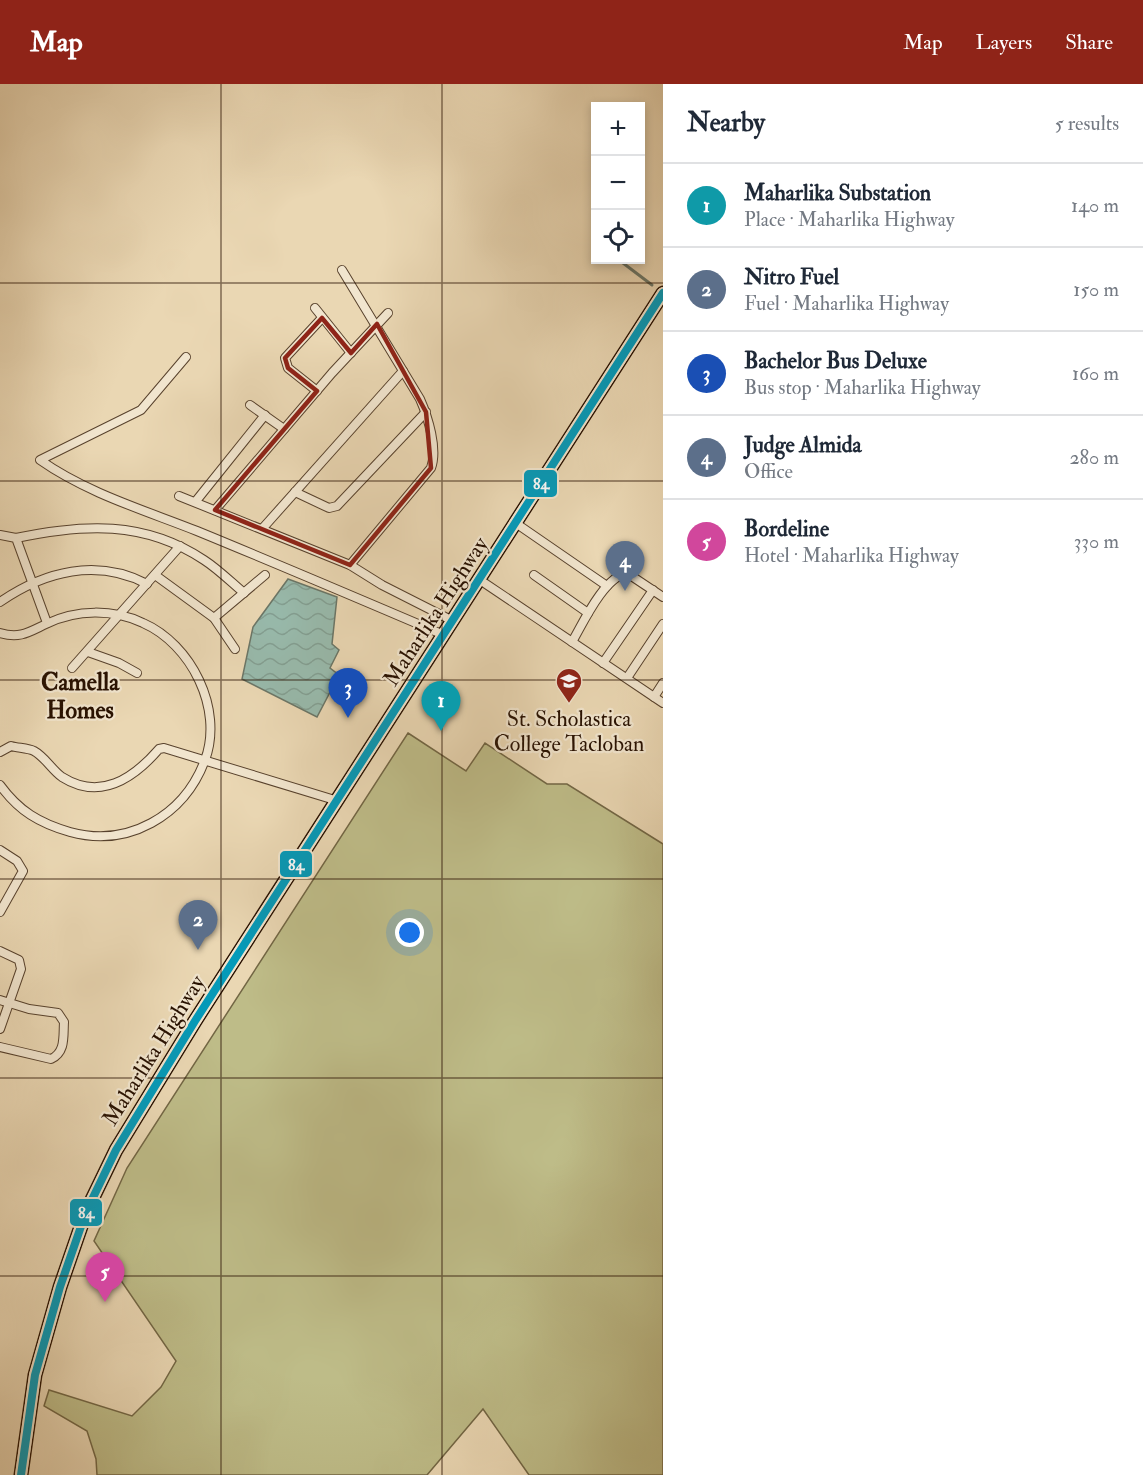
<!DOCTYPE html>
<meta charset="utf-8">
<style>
:root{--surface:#fff;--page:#f2f2f3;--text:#1f2937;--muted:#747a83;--line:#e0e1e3;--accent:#8f2418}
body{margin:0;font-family:"IM FELL Double Pica",serif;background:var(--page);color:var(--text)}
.controls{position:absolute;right:18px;top:18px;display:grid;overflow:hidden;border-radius:0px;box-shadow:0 3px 9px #0003}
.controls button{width:54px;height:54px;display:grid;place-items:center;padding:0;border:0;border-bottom:2px solid var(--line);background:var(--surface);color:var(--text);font:30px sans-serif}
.you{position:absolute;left:410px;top:849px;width:21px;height:21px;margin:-15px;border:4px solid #fff;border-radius:50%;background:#1a73e8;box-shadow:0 0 0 9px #1a73e833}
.badge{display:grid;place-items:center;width:39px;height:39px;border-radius:50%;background:var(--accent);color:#fff;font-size:20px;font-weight:700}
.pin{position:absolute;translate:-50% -50px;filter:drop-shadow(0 2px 3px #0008)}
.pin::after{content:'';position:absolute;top:32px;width:21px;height:18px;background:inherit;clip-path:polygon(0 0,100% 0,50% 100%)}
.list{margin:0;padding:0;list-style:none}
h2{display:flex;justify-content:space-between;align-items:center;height:78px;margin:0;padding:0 24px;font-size:26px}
h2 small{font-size:20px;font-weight:400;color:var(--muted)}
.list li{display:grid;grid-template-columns:39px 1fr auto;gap:18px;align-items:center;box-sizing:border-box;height:84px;padding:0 24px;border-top:2px solid var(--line)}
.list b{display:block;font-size:22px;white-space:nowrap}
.list p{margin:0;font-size:20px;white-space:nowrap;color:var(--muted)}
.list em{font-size:20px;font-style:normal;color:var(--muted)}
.icon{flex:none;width:33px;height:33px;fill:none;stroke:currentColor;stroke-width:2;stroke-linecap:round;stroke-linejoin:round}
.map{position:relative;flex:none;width:663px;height:1391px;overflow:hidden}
header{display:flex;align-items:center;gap:36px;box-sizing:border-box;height:84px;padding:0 30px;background:var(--accent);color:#fff}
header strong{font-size:28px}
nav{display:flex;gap:33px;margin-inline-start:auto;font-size:21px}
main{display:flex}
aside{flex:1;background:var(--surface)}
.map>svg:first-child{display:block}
.grass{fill:#bebc88;stroke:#726644;stroke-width:1.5}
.water{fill:url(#water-waves);stroke:#6b7667;stroke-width:1.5}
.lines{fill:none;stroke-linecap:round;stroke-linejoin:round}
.stream{stroke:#6b7667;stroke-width:3}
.minor-casing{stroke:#58422d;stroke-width:10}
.trunk-casing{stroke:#271000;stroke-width:15}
.minor{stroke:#f1e5ce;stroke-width:8}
.trunk{stroke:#ead7b3;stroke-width:12}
.bus-1-casing{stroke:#f1e5ce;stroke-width:12}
.bus-1{stroke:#049ab9;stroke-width:8}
.marked{fill:none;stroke:#8f2418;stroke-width:4.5;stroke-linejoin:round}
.grid{fill:none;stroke:#271000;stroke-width:1.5;stroke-opacity:0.55}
.labels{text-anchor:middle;stroke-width:4.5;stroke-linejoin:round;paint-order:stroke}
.street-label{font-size:22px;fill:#271000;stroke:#f1e5ce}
.poi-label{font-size:22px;fill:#271000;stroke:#f1e5ce}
.neighbourhood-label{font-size:24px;font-weight:bold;fill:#271000;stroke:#f1e5ce}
.line-badge{stroke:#f1e5ce;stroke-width:2}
.badge-label{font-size:16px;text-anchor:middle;font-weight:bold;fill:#fff}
</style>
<header>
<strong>Map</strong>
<nav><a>Map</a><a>Layers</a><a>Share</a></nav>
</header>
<main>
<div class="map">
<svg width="663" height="1391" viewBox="0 0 663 1391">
<defs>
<pattern id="water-waves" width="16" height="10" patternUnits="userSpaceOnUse" patternTransform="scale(1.5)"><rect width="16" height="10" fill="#98baac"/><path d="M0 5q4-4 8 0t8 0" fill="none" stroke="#839f92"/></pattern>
</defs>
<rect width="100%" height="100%" fill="#ead7b3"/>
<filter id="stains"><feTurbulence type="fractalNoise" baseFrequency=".00333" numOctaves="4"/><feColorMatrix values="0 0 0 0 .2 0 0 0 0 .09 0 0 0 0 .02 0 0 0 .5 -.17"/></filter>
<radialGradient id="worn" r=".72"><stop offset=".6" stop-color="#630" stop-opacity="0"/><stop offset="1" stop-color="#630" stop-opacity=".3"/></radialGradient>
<polygon class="grass" points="408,649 466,687 485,659 547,700 567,700 663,760 663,1391 529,1391 483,1325 427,1391 97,1391 96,1375 87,1347 44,1322 49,1306 132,1332 161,1303 176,1277 94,1157 127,1084"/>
<polygon class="water" points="288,495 337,513 332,560 339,566 330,584 339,591 317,633 242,595 253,543"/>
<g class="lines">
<polyline class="stream" points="619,176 652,201"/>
<g class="minor-casing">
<g id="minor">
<path d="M342,186L420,315C428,333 438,365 431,384L350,481"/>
<polyline points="315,224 351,269"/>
<path d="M186,273L141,326L40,376C87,409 144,426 197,447C280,481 362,516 444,551"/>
<polyline points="317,307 288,284 285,274 322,234"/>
<polyline points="250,321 284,345"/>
<polyline points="295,408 329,424 337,422 426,328"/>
<polyline points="179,412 350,481 382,501 453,537"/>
<polyline points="196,417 265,331"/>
<polyline points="215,426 332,289 388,229"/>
<polyline points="517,440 607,502"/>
<polyline points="262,445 403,287"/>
<polyline points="0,451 16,454 47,539"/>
<path d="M16,454C83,440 144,436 204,476C218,485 231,498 244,509"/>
<polyline points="155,491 214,534 235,565"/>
<polyline points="534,491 588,529"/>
<polyline points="480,496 663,619"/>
<path d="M0,518C45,487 97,474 147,500"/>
<polyline points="214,534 265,491"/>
<path d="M0,549C20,555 29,548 46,540C77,525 113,525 143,539C191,560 224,625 205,676C184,732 128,764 70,748C39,739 19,727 0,701"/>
<path d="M572,558C583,539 604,493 627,489L663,513"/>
<polyline points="88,568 119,579 137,589"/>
<polyline points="603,579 653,506"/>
<polyline points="72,584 180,462"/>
<polyline points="627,594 663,540"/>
<polyline points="654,613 663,599"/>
<path d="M0,668L11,662C18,664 28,664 34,667C45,673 52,686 62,693C100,717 133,695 159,665L164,664L338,717"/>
<polyline points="0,766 17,777 23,787 0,828"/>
<polyline points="0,867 19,876 21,885 0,945"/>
<path d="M0,916L29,925L58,929L64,938C63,952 66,968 51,975L0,963"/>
</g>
</g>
<g class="trunk-casing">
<polyline id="trunk" points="21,1391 35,1291 60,1203 86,1128 116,1066 195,937 663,209"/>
</g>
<use href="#minor" class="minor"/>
<use href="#trunk" class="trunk"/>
<g class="bus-1-casing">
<polyline id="bus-1" points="21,1391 35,1291 60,1203 86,1128 116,1066 195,937 663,209"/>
</g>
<use href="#bus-1" class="bus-1"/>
</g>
<path class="marked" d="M322,234L351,269L377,240L426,328L431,384L350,481L215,426L317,307L288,284L285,274Z"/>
<path class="grid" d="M221,0V1391M442,0V1391M0,199H663M0,397H663M0,596H663M0,795H663M0,994H663M0,1192H663"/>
<defs>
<g id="school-pin" transform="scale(1.35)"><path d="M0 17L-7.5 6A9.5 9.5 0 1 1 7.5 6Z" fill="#8f2418" stroke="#f1e5ce"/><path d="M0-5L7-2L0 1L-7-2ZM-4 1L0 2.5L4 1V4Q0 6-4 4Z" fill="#fff"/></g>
</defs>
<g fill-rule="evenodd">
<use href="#school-pin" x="569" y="597"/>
</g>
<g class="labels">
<g class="street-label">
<text transform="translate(435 527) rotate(-57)" y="8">Maharlika Highway</text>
<text transform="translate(153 966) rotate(-58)" y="8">Maharlika Highway</text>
</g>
<g class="poi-label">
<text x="569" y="642">St. Scholastica<tspan x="569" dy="25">College Tacloban</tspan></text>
</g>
<g class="neighbourhood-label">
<text x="80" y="606">Camella<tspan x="80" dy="28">Homes</tspan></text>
</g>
</g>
<g class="line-badge">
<rect x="523" y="385" width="35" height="29" rx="6" fill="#049ab9"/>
<rect x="279" y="766" width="34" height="28" rx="6" fill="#049ab9"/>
<rect x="69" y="1114" width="34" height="29" rx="6" fill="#049ab9"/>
</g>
<g class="badge-label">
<text x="541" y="405">84</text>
<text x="296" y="786">84</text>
<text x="86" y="1134">84</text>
</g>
<rect width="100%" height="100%" filter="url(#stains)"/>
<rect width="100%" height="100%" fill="url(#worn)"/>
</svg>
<div class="controls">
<button>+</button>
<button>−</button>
<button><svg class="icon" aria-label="locate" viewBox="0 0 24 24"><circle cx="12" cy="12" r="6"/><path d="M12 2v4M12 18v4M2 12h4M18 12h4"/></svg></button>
</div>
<div class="you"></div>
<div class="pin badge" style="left:441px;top:647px;background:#0f9aa8">1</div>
<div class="pin badge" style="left:198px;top:866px;background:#5c6f8a">2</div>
<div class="pin badge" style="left:348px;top:634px;background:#1a4fb4">3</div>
<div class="pin badge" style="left:625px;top:507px;background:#5c6f8a">4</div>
<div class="pin badge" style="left:105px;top:1218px;background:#d1479c">5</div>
</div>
<aside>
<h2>Nearby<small>5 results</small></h2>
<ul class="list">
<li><span class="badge" style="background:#0f9aa8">1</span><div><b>Maharlika Substation</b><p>Place · Maharlika Highway</p></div><em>140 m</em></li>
<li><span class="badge" style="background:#5c6f8a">2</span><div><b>Nitro Fuel</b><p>Fuel · Maharlika Highway</p></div><em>150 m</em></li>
<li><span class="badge" style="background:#1a4fb4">3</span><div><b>Bachelor Bus Deluxe</b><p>Bus stop · Maharlika Highway</p></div><em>160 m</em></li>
<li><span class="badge" style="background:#5c6f8a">4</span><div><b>Judge Almida</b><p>Office</p></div><em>280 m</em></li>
<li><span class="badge" style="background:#d1479c">5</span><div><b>Bordeline</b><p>Hotel · Maharlika Highway</p></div><em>330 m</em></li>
</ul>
</aside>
</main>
